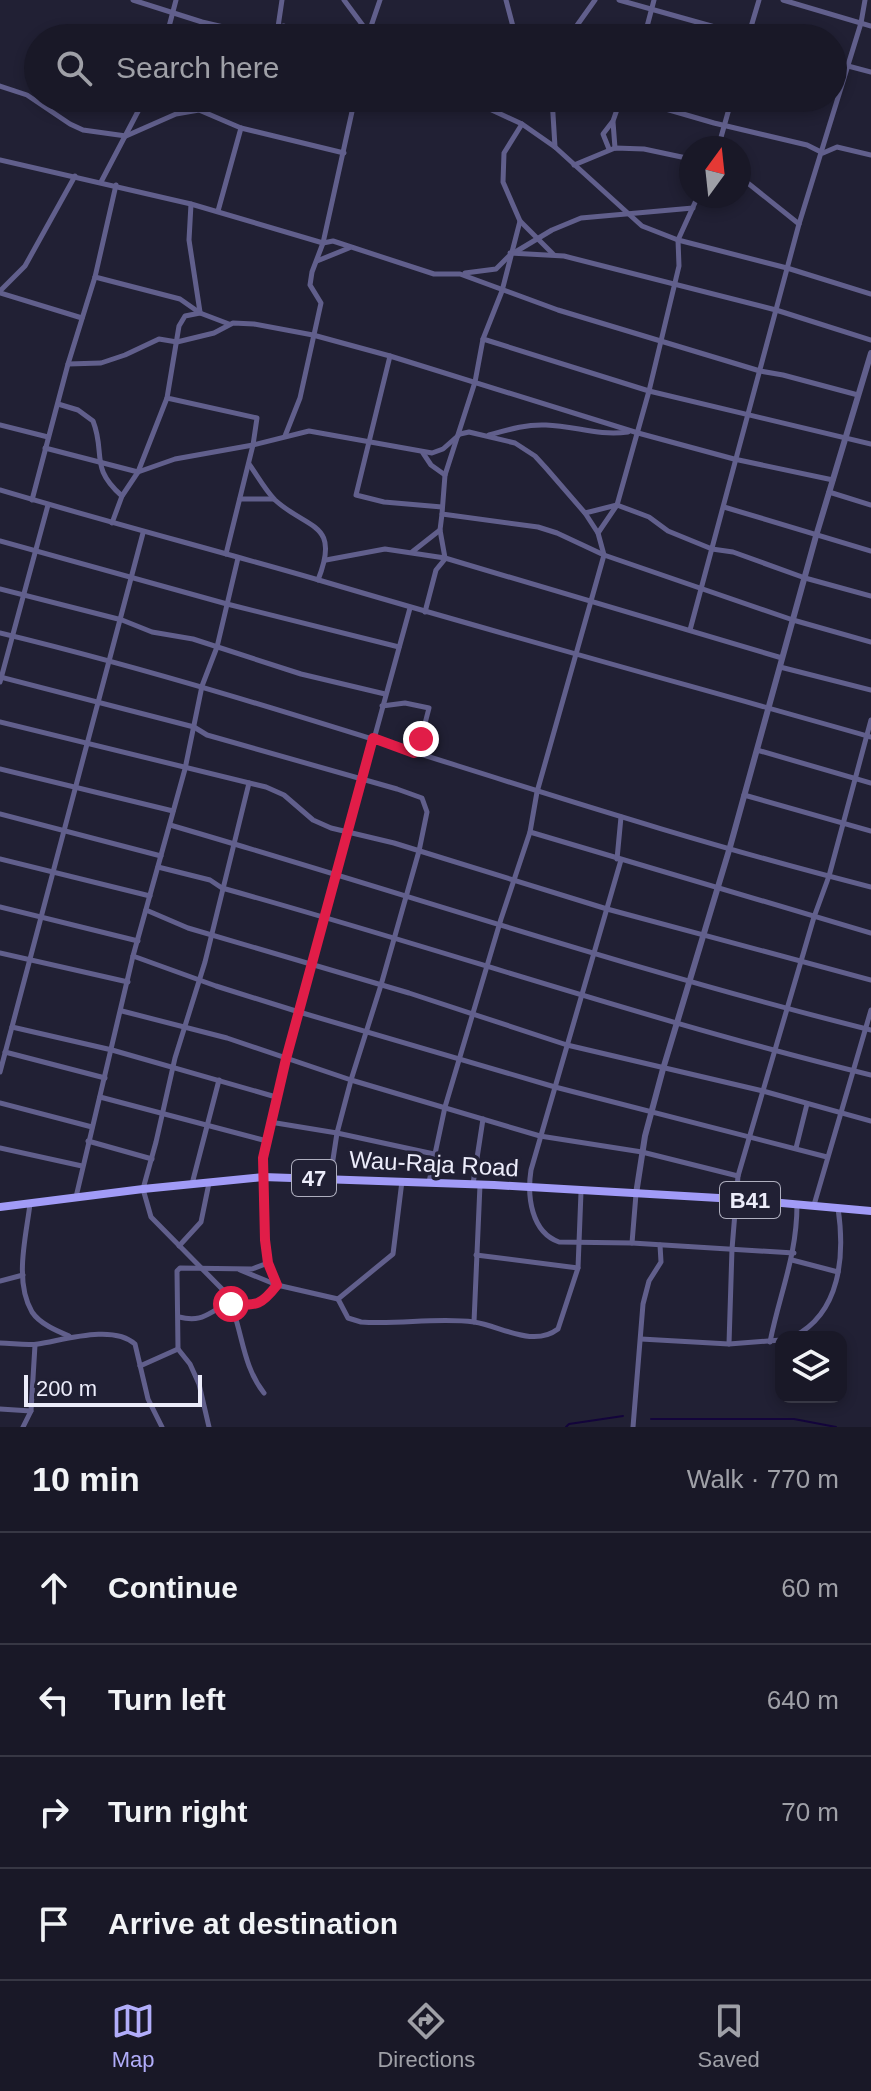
<!DOCTYPE html>
<meta charset="utf-8">
<style>
:root{--surface:#191827;--page:#22212f;--text:#f1f3f6;--muted:#9fa0a7;--line:#373744;--accent:#b1adfa}
body{margin:0;font-family:Helvetica,sans-serif;background:var(--page);color:var(--text)}
.controls{position:absolute;right:24px;bottom:24px;display:grid;overflow:hidden;border-radius:16px;box-shadow:0 4px 12px #0003}
.controls button{width:72px;height:72px;display:grid;place-items:center;padding:0;border:0;border-bottom:2px solid var(--line);background:var(--surface);color:var(--text);font:40px sans-serif}
.compass{position:absolute;left:679px;top:136px;width:72px;height:72px;border-radius:50%;background:var(--surface);box-shadow:0 4px 12px #0003;rotate:15deg}
.scale{position:absolute;left:24px;bottom:20px;width:178px;box-sizing:border-box;padding-left:8px;border:4px solid #ececfa;border-top:0;font-size:22px;line-height:28px;white-space:nowrap;color:#ececfa;-webkit-text-stroke:6px #212034;paint-order:stroke}
.stop{position:absolute;width:24px;height:24px;margin:-18px;border:6px solid #e11d48;border-radius:50%;background:#fff}
.stop.end{background:#e11d48;border-color:#fff;box-shadow:0 2px 8px #0008}
.list{margin:0;padding:0;list-style:none}
h2{display:flex;justify-content:space-between;align-items:center;height:104px;margin:0;padding:0 32px;font-size:34px}
h2 small{font-size:26px;font-weight:400;color:var(--muted)}
.list li{display:grid;grid-template-columns:52px 1fr auto;gap:24px;align-items:center;box-sizing:border-box;height:112px;padding:0 32px;border-top:2px solid var(--line)}
.list b{display:block;font-size:30px;white-space:nowrap}
.list em{font-size:26px;font-style:normal;color:var(--muted)}
.icon{flex:none;width:44px;height:44px;fill:none;stroke:currentColor;stroke-width:2;stroke-linecap:round;stroke-linejoin:round}
.map{position:relative;flex:none;width:871px;height:1427px;overflow:hidden}
.search{position:absolute;background:var(--surface);box-shadow:0 4px 12px #0003;left:24px;right:24px;top:24px;height:88px;display:flex;align-items:center;gap:20px;box-sizing:border-box;padding:0 28px;border-radius:44px;color:var(--muted);font-size:30px}
.sheet{height:552px;background:var(--surface)}
nav{display:flex;justify-content:space-around;align-items:center;box-sizing:border-box;height:112px;border-top:2px solid var(--line);background:var(--surface);font-size:22px;color:var(--muted)}
nav a{display:grid;justify-items:center;gap:4px}
nav .on{color:var(--accent)}
.map>svg:first-child{display:block}
.lines{fill:none;stroke-linecap:round;stroke-linejoin:round}
.stream{stroke:#13043b;stroke-width:2}
.minor{stroke:#615f8c;stroke-width:5}
.tertiary{stroke:#615f8c;stroke-width:6}
.primary{stroke:#a19bf7;stroke-width:8}
.route{stroke:#e11d48;stroke-width:10}
.labels{text-anchor:middle;stroke-width:7;stroke-linejoin:round;paint-order:stroke}
.shield{fill:#212034;stroke:#afafbf;stroke-width:2}
.shield-label{font-size:22px;font-weight:bold;fill:#ececfa}
.street-label{font-size:24px;fill:#ececfa;stroke:#212034}
</style>
<div class="map">
<svg width="871" height="1427" viewBox="0 0 871 1427">
<rect width="100%" height="100%" fill="#212034"/>
<g class="lines">
<g class="stream">
<polyline points="651,1419 794,1419 836,1427"/>
<polyline points="566,1427 569,1424 623,1416"/>
</g>
<g class="minor">
<polyline points="133,0 202,22 267,37 278,27 282,0"/>
<polyline points="344,0 367,31"/>
<polyline points="506,0 516,38"/>
<polyline points="619,0 754,38"/>
<polyline points="783,0 871,26"/>
<polyline points="278,27 284,26 320,38"/>
<polyline points="748,37 759,0"/>
<polyline points="166,38 176,0"/>
<polyline points="367,38 380,0"/>
<polyline points="568,38 595,0"/>
<polyline points="644,38 654,0"/>
<polyline points="833,62 871,72"/>
<polyline points="0,86 27,95 70,124 83,130 126,136 176,114 199,110 241,128 344,153"/>
<polyline points="466,98 522,124 555,147"/>
<polyline points="552,98 555,147 642,226 678,240 787,268 871,294"/>
<polyline points="628,98 714,123 807,145 823,153 837,147 871,155"/>
<polyline points="613,122 615,148"/>
<polyline points="522,124 504,153 503,182 520,221 502,291 483,339 475,382 445,475 442,514 538,527 557,533 604,555 793,620 871,642"/>
<polyline points="718,148 732,98"/>
<polyline points="609,149 603,134 613,121 621,98"/>
<polyline points="0,160 191,204 323,243 333,241 434,274 460,274 558,310 760,371 783,375 858,395"/>
<polyline points="574,165 615,148 644,149 691,159"/>
<polyline points="739,176 799,224"/>
<polyline points="101,182 145,98"/>
<polyline points="191,204 189,240 200,312"/>
<polyline points="218,211 241,128"/>
<polyline points="520,221 553,254"/>
<polyline points="517,251 552,230 581,218 693,208"/>
<polyline points="510,253 564,256 776,310 871,340"/>
<polyline points="317,261 349,248"/>
<polyline points="465,273 496,269 509,256"/>
<polyline points="95,277 180,299 200,313 229,324"/>
<polyline points="0,291 25,266 75,176"/>
<polyline points="0,293 82,318"/>
<polyline points="200,313 185,316 179,326 167,398 257,418 253,445 226,554"/>
<polyline points="483,339 649,391 871,444"/>
<polyline points="390,356 356,495 384,502 442,507"/>
<polyline points="68,364 101,363 125,355 159,339 177,342 214,333 233,323 254,324 313,335 390,356 638,433 734,459 833,480"/>
<path d="M58,404L78,410L93,421C106,454 89,467 122,496"/>
<polyline points="0,425 48,437"/>
<path d="M489,435C507,430 526,424 546,425C576,426 597,436 628,432"/>
<polyline points="285,436 300,398 321,303 310,285 312,272 323,243 355,98"/>
<polyline points="45,448 138,472 167,398"/>
<polyline points="423,453 431,465 445,475"/>
<path d="M249,464C257,475 265,490 275,500C308,530 341,522 318,580"/>
<path d="M0,490C107,522 215,550 322,581C504,635 688,685 871,737"/>
<polyline points="829,492 871,505"/>
<polyline points="240,499 273,499"/>
<polyline points="32,500 68,364 95,277 116,185"/>
<polyline points="724,507 871,551"/>
<polyline points="585,513 617,505 649,517 668,531 712,549 733,552 805,578 871,596"/>
<polyline points="442,514 440,530 445,558"/>
<polyline points="112,523 122,496 138,472 175,459 253,445 309,431 432,453 443,449 460,434 469,432 515,443 535,456 546,468 585,513 598,533"/>
<polyline points="0,541 227,604 399,647"/>
<polyline points="412,552 440,530"/>
<polyline points="326,560 385,549 445,558 782,658"/>
<polyline points="0,589 122,620 152,632 193,639 301,674 385,694"/>
<polyline points="425,612 436,570 445,559"/>
<polyline points="690,630 799,224 861,23 865,0"/>
<path d="M0,633C294,704 577,813 871,887"/>
<polyline points="780,667 871,690"/>
<polyline points="0,677 194,727 207,735 397,789 422,798 427,812 419,851 381,985 351,1080 337,1133 330,1179"/>
<polyline points="0,682 48,505"/>
<polyline points="382,706 405,703 429,708 421,739 414,753"/>
<polyline points="0,722 266,787 284,795 313,820 331,828 394,843 607,909 871,980"/>
<polyline points="757,750 871,783"/>
<polyline points="0,769 173,811"/>
<path d="M249,783L205,962L175,1058L156,1142L143,1189L151,1217L225,1292C243,1324 240,1363 264,1393"/>
<polyline points="744,795 871,831"/>
<polyline points="0,814 161,856"/>
<path d="M170,825C404,893 634,971 871,1030"/>
<polyline points="530,832 871,933"/>
<polyline points="0,859 150,896"/>
<polyline points="617,859 621,817"/>
<path d="M621,860L531,1170C527,1196 531,1232 559,1242L632,1243L794,1253"/>
<path d="M158,867L210,880L222,888C439,948 652,1022 871,1075"/>
<polyline points="0,907 138,941"/>
<polyline points="146,910 188,928 409,993 567,1045 763,1091 871,1121"/>
<polyline points="0,953 128,982"/>
<polyline points="133,956 216,986 299,1012 555,1087 827,1157"/>
<polyline points="122,1011 227,1038 351,1080 540,1136 642,1152 738,1176"/>
<polyline points="12,1027 112,1050 276,1097"/>
<polyline points="5,1052 105,1078"/>
<polyline points="0,1072 143,533"/>
<polyline points="100,1097 267,1141"/>
<polyline points="0,1103 92,1127"/>
<polyline points="270,1122 337,1133 434,1154"/>
<polyline points="88,1141 152,1159"/>
<polyline points="0,1148 82,1166"/>
<polyline points="796,1148 807,1104"/>
<polyline points="429,1182 445,1107 501,919 530,832 537,792 604,555 598,533 617,505 649,391 679,266 678,240 698,196"/>
<polyline points="192,1184 219,1080"/>
<polyline points="473,1184 483,1119"/>
<polyline points="76,1197 133,956 185,769 202,686 217,647 238,558"/>
<path d="M30,1204C26,1237 14,1281 32,1312C40,1324 57,1331 69,1336"/>
<polyline points="814,1205 871,1010"/>
<polyline points="632,1243 636,1194"/>
<polyline points="179,1246 201,1222 209,1183"/>
<polyline points="476,1255 578,1268"/>
<polyline points="792,1260 838,1272"/>
<polyline points="240,1270 277,1285 338,1299"/>
<polyline points="0,1281 23,1275"/>
<path d="M338,1299L348,1318L361,1322C398,1325 437,1317 474,1322C501,1326 533,1348 558,1329L578,1268L581,1192"/>
<polyline points="338,1299 393,1254 402,1181"/>
<path d="M179,1317C208,1324 210,1307 233,1304C242,1303 251,1307 259,1304C267,1300 272,1292 277,1285L268,1263L265,1240L264,1152L299,1012L410,608"/>
<polyline points="474,1322 480,1185"/>
<path d="M793,1337C841,1313 845,1255 838,1208"/>
<polyline points="641,1339 729,1344 781,1340"/>
<path d="M770,1342C780,1292 797,1256 797,1204"/>
<path d="M0,1343C12,1343 26,1346 38,1344C64,1340 113,1324 135,1344L148,1399L162,1427"/>
<polyline points="729,1344 732,1249 738,1176 814,917 829,876 871,720"/>
<polyline points="140,1366 178,1349"/>
<polyline points="0,1409 31,1411"/>
<polyline points="23,1427 31,1411 35,1345"/>
<polyline points="209,1427 199,1384 190,1364 178,1349 177,1271 180,1268 252,1269 268,1263"/>
<polyline points="633,1427 643,1304 649,1281 661,1262 660,1245"/>
</g>
<polyline class="tertiary" points="636,1194 645,1136 663,1069 730,847 816,536 871,353"/>
<polyline class="primary" points="0,1207 143,1189 263,1177 494,1185 736,1199 871,1211"/>
</g>
<g class="lines">
<path class="route" d="M231,1304C256,1305 260,1307 277,1285L268,1263L265,1240L263,1158L286,1059L373,738L414,753L421,739"/>
</g>
<g class="labels">
<g class="shield">
<rect x="292" y="1160" width="44" height="36" rx="6"/>
<rect x="720" y="1182" width="60" height="36" rx="6"/>
</g>
<g class="shield-label">
<text x="314" y="1186">47</text>
<text x="750" y="1208">B41</text>
</g>
<g class="street-label">
<text transform="translate(434 1164) rotate(3)" y="8">Wau-Raja Road</text>
</g>
</g>
</svg>
<div class="controls">
<button><svg class="icon" aria-label="layers" viewBox="0 0 24 24"><path d="M12 4l9 5-9 5-9-5zM3 14l9 5 9-5"/></svg></button>
</div>
<svg class="compass" viewBox="-18 -18 36 36"><path d="M0-13l5 13h-10z" fill="#e53935"/><path d="M0 13l5-13h-10z" fill="#9fa0a7"/></svg>
<div class="scale">200 m</div>
<div class="stop" style="left:231px;top:1304px"></div>
<div class="stop end" style="left:421px;top:739px"></div>
<div class="search"><svg class="icon" aria-label="search" viewBox="0 0 24 24"><circle cx="10" cy="10" r="6"/><path d="M15 15l6 6"/></svg>Search here</div>
</div>
<section class="sheet">
<h2>10 min<small>Walk · 770 m</small></h2>
<ul class="list">
<li><svg class="icon" aria-label="ahead" viewBox="0 0 24 24"><path d="M12 20V5M6 11l6-6 6 6"/></svg><div><b>Continue</b></div><em>60 m</em></li>
<li><svg class="icon" aria-label="left" viewBox="0 0 24 24"><path d="M17 20v-9H6M10 6l-5 5 5 5"/></svg><div><b>Turn left</b></div><em>640 m</em></li>
<li><svg class="icon" aria-label="right" viewBox="0 0 24 24"><path d="M7 20v-9h11M14 6l5 5-5 5"/></svg><div><b>Turn right</b></div><em>70 m</em></li>
<li><svg class="icon" aria-label="arrive" viewBox="0 0 24 24"><path d="M6 21V4h12l-3 4 3 4H6"/></svg><div><b>Arrive at destination</b></div></li>
</ul>
</section>
<nav>
<a class="on"><svg class="icon" aria-label="map" viewBox="0 0 24 24"><path d="M3 6l6-2 6 2 6-2v14l-6 2-6-2-6 2zM9 4v14M15 6v14"/></svg>Map</a>
<a><svg class="icon" aria-label="directions" viewBox="0 0 24 24"><path d="M12 3l9 9-9 9-9-9zM9 14v-3h6M13 9l2 2-2 2"/></svg>Directions</a>
<a><svg class="icon" aria-label="saved" viewBox="0 0 24 24"><path d="M7 4h10v16l-5-4-5 4z"/></svg>Saved</a>
</nav>
